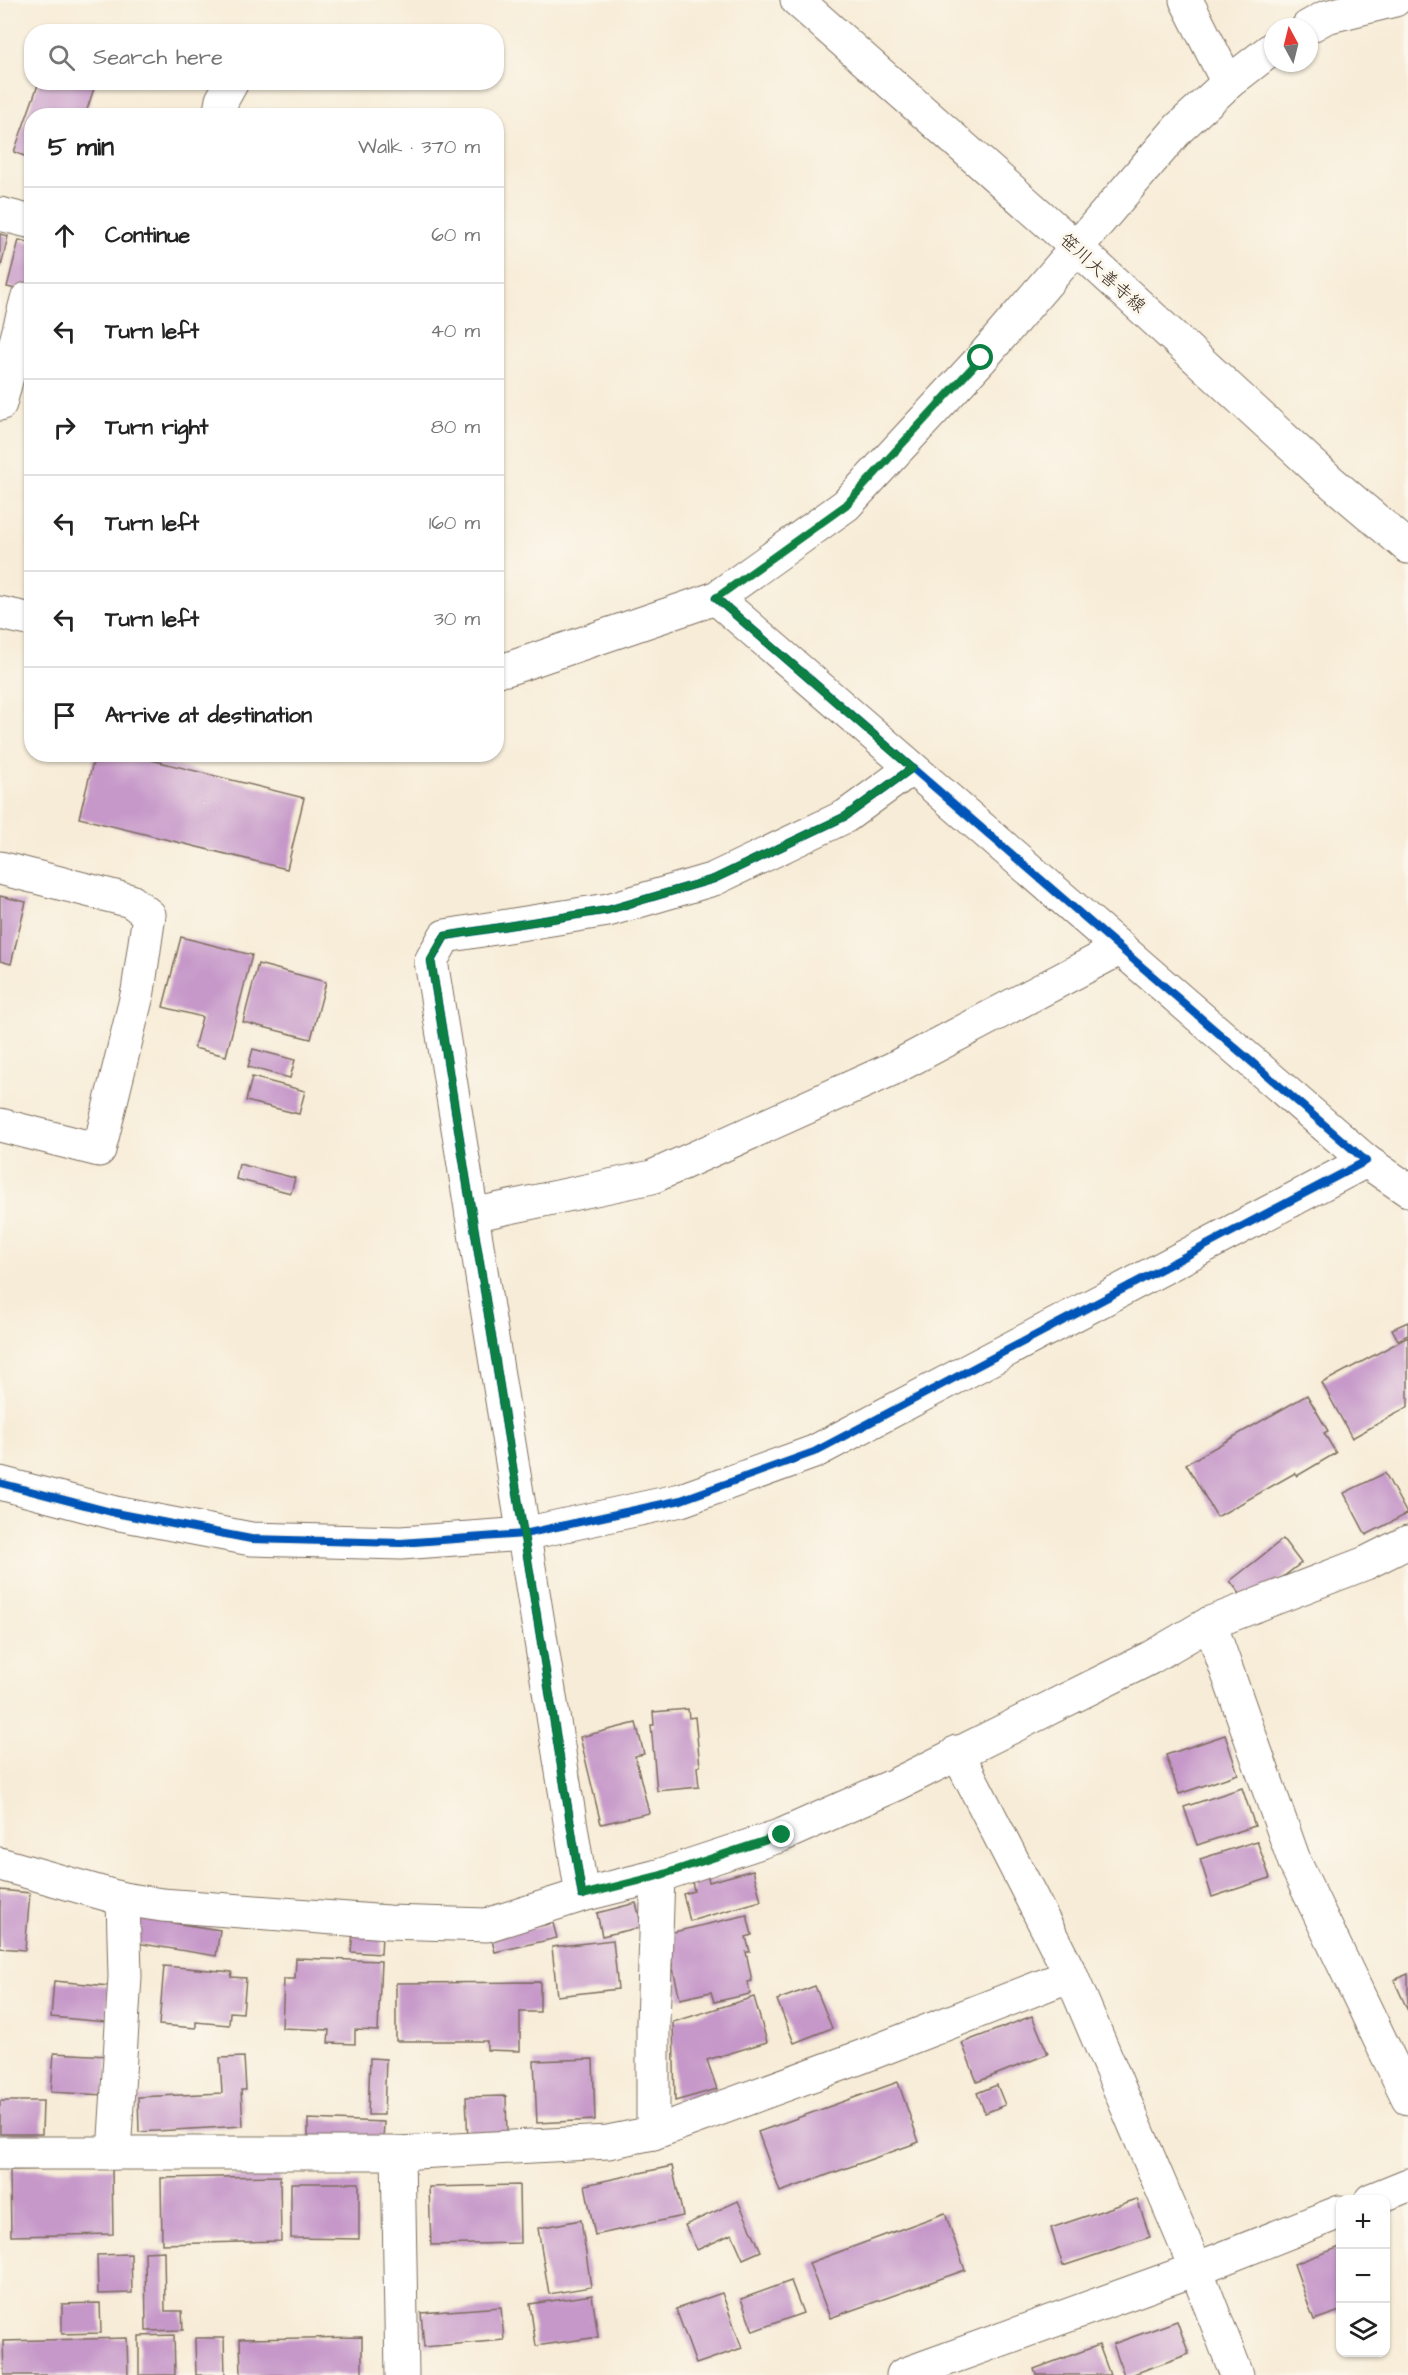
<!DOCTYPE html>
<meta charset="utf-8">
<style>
:root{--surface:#fff;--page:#f6f6f6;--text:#222;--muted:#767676;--line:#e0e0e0}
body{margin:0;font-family:"Architects Daughter","Klee One",sans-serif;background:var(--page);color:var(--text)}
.controls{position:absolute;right:18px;bottom:18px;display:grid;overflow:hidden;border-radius:12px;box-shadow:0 2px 4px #0004}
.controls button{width:54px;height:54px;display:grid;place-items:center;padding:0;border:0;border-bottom:2px solid var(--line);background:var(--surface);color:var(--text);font:30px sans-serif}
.compass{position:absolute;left:1264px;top:18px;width:54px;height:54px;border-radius:50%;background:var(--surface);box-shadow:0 2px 4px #0004;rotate:353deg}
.stop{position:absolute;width:18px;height:18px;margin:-14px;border:4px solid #0b8043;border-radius:50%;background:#fff}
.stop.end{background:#0b8043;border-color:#fff;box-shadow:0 2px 6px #0008}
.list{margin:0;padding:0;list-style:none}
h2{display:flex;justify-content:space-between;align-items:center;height:78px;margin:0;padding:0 24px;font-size:26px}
h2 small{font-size:20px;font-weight:400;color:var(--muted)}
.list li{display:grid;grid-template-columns:39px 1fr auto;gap:18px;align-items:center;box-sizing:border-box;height:96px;padding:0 24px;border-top:2px solid var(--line)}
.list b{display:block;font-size:22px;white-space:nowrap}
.list em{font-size:20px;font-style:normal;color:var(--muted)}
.icon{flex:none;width:33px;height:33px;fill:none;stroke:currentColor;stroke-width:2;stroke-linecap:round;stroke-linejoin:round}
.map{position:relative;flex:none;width:1408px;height:2375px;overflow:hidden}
.search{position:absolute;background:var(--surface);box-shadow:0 2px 4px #0004;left:24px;top:24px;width:480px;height:66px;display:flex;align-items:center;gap:15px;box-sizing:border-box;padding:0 21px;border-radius:24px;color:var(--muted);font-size:22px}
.panel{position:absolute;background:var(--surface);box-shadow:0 2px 4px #0004;left:24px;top:108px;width:480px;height:654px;border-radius:24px}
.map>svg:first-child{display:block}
.building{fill:#c698c9}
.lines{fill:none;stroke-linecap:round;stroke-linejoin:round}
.minor-casing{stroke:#7d6e5f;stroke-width:35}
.minor{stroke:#fff;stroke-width:33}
.cycleway-casing{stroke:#fbf7ec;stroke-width:11}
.cycleway{stroke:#0057b8;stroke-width:8}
.route{stroke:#0b8043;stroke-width:8}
.labels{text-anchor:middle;stroke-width:6;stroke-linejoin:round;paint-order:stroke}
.street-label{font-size:18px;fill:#3b2a1e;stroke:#fbf7ec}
</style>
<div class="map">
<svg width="1408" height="2375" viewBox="0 0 1408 2375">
<rect width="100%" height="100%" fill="#fbf7ec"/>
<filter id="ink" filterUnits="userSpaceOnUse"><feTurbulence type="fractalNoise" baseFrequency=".0167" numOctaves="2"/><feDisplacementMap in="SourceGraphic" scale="12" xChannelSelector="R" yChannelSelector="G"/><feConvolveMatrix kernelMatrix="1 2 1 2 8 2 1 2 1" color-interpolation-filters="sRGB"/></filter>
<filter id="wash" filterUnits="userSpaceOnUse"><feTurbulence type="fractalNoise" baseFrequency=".008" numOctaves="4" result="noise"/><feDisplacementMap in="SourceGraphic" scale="24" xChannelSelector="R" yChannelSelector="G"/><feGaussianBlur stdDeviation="1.35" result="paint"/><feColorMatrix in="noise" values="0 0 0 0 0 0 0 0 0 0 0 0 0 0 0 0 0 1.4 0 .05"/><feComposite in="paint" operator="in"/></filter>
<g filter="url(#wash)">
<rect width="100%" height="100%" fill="#f7ecd7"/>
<g id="blocks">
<g class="building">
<polygon points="39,82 96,82 85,116 32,116 32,159 14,152"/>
<polygon points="0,234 8,236 1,267 0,267"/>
<polygon points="19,240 32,243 32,293 7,287"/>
<polygon points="95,754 127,754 304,798 287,869 79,818"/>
<polygon points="0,896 26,902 11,964 0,961"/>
<polygon points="181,937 252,955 226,1056 194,1048 202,1017 163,1007"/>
<polygon points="258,964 326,982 311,1039 243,1022"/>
<polygon points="253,1049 295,1060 290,1078 248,1067"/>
<polygon points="252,1077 305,1091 299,1114 246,1101"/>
<polygon points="239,1164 295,1178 291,1193 236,1179"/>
<polygon points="1408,1322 1408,1335 1398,1340 1392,1329"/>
<polygon points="1408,1337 1408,1407 1352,1438 1322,1383"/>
<polygon points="1307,1395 1328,1431 1324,1433 1336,1453 1297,1476 1295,1473 1217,1517 1186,1464"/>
<polygon points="1385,1473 1407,1514 1366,1535 1344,1493"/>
<polygon points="1283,1539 1301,1563 1248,1604 1230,1581"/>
<polygon points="688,1709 689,1718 695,1717 700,1766 697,1767 699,1787 657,1791 651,1725 654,1725 653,1712"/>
<polygon points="636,1723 644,1754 635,1756 649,1813 601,1824 580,1737"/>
<polygon points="1225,1735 1238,1774 1179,1794 1166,1755"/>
<polygon points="1242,1788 1255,1826 1197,1845 1184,1807"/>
<polygon points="1257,1841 1270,1878 1212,1897 1200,1859"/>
<polygon points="753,1870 761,1901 690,1921 683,1894 694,1891 692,1881 708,1877 709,1882"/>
<polygon points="0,1890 30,1893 25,1950 0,1948"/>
<polygon points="636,1903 642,1927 602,1936 597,1913"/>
<polygon points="747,1915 752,1935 746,1937 750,1952 746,1952 752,1981 748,1982 750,1994 714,2002 711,1992 680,1999 665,1934"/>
<polygon points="140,1918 220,1930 216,1956 136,1943"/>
<polygon points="553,1923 557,1938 495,1952 491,1937"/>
<polygon points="353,1933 382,1935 381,1954 351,1952"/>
<polygon points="613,1940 618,1989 557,1996 552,1947"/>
<polygon points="296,1958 381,1961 378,2031 355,2030 355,2044 328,2043 329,2030 282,2028 284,1979 295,1979"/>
<polygon points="164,1966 232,1972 231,1977 246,1978 243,2013 230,2012 229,2025 196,2022 196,2028 159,2025"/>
<polygon points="1408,1974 1408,2011 1394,1980"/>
<polygon points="54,1981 109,1986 106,2022 51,2017"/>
<polygon points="540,1982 540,2012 520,2012 520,2051 487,2050 487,2041 396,2041 396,1983"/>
<polygon points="815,1986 832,2028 794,2043 777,2000"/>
<polygon points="754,1997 767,2042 707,2060 717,2089 675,2101 673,2022"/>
<polygon points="1032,2016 1048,2054 977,2082 962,2043"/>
<polygon points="54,2053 108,2056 105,2095 51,2092"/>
<polygon points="244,2057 246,2090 241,2090 243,2126 139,2132 138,2097 222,2093 220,2058"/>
<polygon points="370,2058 386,2059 384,2115 368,2115"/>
<polygon points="593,2059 595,2120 537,2123 534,2061"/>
<polygon points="898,2082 919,2142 780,2192 758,2132"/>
<polygon points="997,2085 1005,2105 985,2113 977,2093"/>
<polygon points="506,2096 507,2139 468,2141 466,2097"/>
<polygon points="0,2101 43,2101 42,2134 0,2134"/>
<polygon points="308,2119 384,2122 383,2141 308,2137"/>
<polygon points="672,2166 683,2216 595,2235 585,2185"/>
<polygon points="112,2168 113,2234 11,2236 10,2170"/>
<polygon points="280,2176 281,2241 162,2244 161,2178"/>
<polygon points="291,2183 359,2183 359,2239 291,2238"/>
<polygon points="519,2185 520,2243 431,2245 429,2187"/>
<polygon points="1137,2199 1150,2237 1063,2266 1051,2228"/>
<polygon points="738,2201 761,2251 743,2259 732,2234 697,2250 685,2225"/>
<polygon points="945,2213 965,2270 830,2318 809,2263"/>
<polygon points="581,2220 591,2287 549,2294 538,2228"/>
<polygon points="1340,2247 1340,2311 1314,2320 1294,2264"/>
<polygon points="164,2251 165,2311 182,2311 183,2330 146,2331 145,2252"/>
<polygon points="131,2254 132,2293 98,2294 97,2255"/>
<polygon points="791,2281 803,2313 753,2331 741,2299"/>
<polygon points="722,2293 742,2348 696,2364 676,2309"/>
<polygon points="592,2295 598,2337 536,2346 530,2304"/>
<polygon points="100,2303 101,2333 62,2334 62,2304"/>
<polygon points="501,2307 504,2340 424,2347 421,2313"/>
<polygon points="1177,2321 1189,2354 1131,2375 1124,2375 1113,2344"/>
<polygon points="174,2335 175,2375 139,2375 139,2336"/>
<polygon points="362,2337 362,2375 241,2375 240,2339"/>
<polygon points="127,2338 128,2375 4,2375 3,2341"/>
<polygon points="195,2338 224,2338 225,2375 196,2375"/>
<polygon points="1099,2345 1110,2375 1036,2375 1034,2369"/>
</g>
</g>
</g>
<g filter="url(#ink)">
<use href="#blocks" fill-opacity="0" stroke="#7d6e5f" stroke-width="1.5"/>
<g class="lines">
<g class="minor-casing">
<g id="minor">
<polyline points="797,0 1078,249 1329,480 1408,547"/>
<polyline points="1186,0 1228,83"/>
<polyline points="1308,27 1326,17 1395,0"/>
<polyline points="219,116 222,100 232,82"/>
<polyline points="0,214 32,222"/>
<polyline points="0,404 27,299"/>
<polyline points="0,613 32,620"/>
<polyline points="496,670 507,669 716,598 846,505 981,359 1179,128 1228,83 1273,48"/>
<polyline points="0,868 131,901 149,915 138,991 99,1150 0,1125"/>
<polyline points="1366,1161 1408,1190"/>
<polyline points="472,1215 652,1177 892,1069 1121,948"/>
<polyline points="0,1483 115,1513 251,1539 401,1543 524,1534 681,1500 814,1452 1366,1161 716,598"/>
<polyline points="1210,1623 1295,1863 1408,2098"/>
<polyline points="957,1752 1071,1975 1196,2269 1237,2375"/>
<polyline points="0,1864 123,1899 162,1905 388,1922 487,1925 582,1895 658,1876 653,2023 653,2133"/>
<polyline points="658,1876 782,1835 897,1784 1150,1658 1210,1623 1366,1563 1408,1542"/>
<polyline points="582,1895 431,961 445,936 608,910 714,879 846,816 912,768"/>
<polyline points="0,2153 398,2153 608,2142 653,2133 861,2057 1071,1975"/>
<polyline points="114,2153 125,1977 123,1899"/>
<polyline points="398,2153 402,2375"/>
<polyline points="1371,2200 1408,2185"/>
<polyline points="903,2375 1196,2269 1340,2212"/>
</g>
</g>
<use href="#minor" class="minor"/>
<g class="cycleway-casing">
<g id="cycleway">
<polyline points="0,1483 115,1513 251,1539 401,1543 524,1534 681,1500 814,1452 1366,1161 716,598"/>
<polyline points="582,1895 431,961 445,936 608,910 714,879 846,816 912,768"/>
</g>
</g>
<use href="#cycleway" class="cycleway"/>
</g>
</g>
<g class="lines" filter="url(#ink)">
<polyline class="route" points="782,1835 658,1876 582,1895 431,960 445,936 608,910 714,879 846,816 912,768 716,598 846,505 981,358"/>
</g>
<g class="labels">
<g class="street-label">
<text transform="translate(1103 273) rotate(42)" y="6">笹川大善寺線</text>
</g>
</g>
</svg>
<div class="controls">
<button>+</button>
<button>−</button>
<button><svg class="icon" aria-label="layers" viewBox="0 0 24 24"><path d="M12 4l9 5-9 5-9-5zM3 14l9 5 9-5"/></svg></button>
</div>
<svg class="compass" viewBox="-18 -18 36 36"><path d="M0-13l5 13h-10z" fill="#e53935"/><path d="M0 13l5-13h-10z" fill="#767676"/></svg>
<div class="stop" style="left:981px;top:358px"></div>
<div class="stop end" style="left:782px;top:1835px"></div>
<div class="search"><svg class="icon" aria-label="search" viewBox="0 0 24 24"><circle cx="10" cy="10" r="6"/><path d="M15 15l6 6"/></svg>Search here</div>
<section class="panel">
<h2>5 min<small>Walk · 370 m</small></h2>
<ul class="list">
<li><svg class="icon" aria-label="ahead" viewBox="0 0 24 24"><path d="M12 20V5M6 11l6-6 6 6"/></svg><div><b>Continue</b></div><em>60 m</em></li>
<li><svg class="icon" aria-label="left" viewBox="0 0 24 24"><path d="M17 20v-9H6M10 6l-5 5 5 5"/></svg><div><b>Turn left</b></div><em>40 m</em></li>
<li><svg class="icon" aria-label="right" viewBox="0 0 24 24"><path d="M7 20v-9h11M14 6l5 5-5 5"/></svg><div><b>Turn right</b></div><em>80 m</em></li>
<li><svg class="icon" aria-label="left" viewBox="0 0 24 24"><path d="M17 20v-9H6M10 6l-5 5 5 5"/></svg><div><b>Turn left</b></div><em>160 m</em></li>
<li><svg class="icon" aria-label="left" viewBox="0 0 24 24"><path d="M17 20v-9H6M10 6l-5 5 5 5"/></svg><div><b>Turn left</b></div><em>30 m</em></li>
<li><svg class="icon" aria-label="arrive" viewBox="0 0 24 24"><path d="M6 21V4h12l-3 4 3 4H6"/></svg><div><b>Arrive at destination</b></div></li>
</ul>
</section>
</div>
